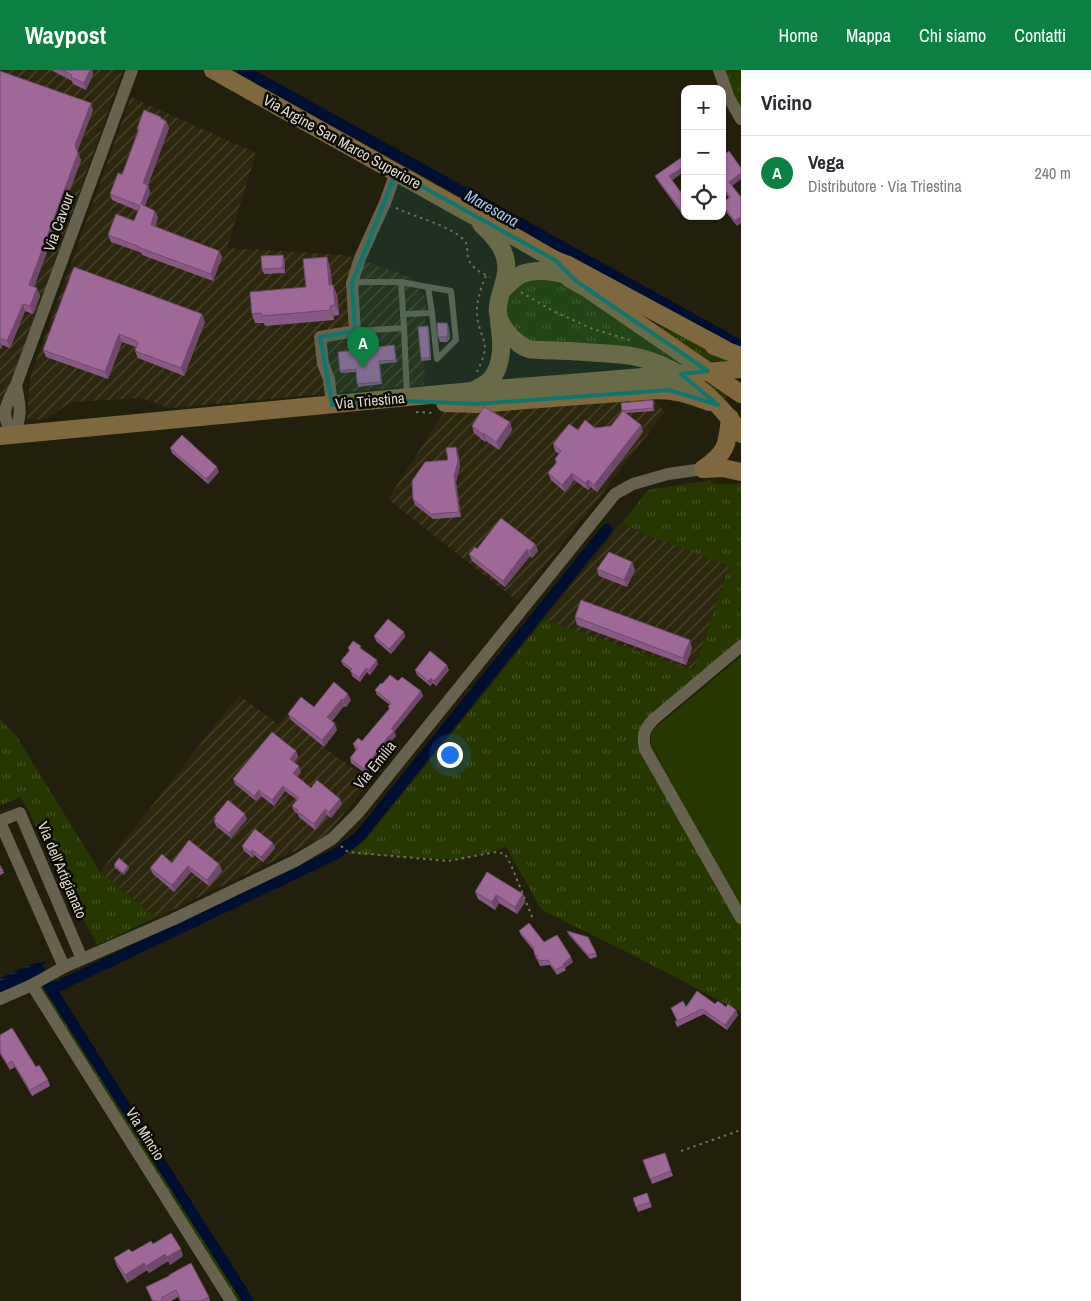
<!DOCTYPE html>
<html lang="it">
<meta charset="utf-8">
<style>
:root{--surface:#fff;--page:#f2f2f3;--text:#2b2b33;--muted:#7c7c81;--line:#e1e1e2;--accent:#0b8043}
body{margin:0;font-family:"Archivo Narrow",sans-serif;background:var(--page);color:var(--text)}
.controls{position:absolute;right:15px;top:15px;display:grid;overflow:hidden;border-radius:10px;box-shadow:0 1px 4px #0004}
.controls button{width:45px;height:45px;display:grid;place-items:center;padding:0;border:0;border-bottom:1px solid var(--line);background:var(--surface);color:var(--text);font:25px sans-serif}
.you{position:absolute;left:449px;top:684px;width:18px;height:18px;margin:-12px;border:4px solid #fff;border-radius:50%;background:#1a73e8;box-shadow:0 0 0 8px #1a73e833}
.badge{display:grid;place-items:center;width:32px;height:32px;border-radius:50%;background:var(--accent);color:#fff;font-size:16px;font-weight:700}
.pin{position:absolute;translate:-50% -41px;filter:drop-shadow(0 1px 2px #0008)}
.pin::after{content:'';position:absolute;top:26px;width:18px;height:15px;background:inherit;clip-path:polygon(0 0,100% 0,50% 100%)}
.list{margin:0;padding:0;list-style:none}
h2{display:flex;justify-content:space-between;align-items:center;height:65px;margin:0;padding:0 20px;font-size:21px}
h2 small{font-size:16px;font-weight:400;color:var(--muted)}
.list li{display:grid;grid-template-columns:32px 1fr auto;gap:15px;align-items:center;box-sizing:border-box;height:75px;padding:0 20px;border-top:1px solid var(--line)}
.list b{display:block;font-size:19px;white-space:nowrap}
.list p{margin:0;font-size:16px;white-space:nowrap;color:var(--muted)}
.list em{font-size:16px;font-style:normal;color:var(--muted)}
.icon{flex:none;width:28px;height:28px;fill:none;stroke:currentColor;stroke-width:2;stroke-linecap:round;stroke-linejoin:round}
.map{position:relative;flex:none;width:741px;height:1231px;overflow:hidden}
header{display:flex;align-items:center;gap:30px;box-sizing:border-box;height:70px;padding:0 25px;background:var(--accent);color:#fff}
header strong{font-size:24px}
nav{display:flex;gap:28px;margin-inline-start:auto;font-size:18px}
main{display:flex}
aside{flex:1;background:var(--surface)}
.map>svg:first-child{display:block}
.industrial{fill:url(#industrial-furrows)}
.grass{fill:url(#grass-tufts)}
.pitch{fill:#273700}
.water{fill:url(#water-rules)}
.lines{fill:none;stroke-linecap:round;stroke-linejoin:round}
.canal{stroke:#000e31;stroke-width:11}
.path{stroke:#757262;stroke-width:2;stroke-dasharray:2.5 4;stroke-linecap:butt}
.lane{stroke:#66624e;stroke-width:6}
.street{stroke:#66624e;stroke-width:12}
.secondary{stroke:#7f683d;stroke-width:18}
.wall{fill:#885984}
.shaded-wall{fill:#6f496b}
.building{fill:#9e6899;stroke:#6f496b}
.marked{fill:#0f766e;fill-opacity:0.2;stroke:#0f766e;stroke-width:4;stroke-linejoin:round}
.labels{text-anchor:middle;stroke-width:5;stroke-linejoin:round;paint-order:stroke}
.street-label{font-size:15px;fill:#dfddd1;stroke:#0b0903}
.water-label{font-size:16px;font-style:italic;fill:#a2c3f2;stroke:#0b0903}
</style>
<header>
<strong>Waypost</strong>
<nav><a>Home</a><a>Mappa</a><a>Chi siamo</a><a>Contatti</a></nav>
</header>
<main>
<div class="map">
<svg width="741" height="1231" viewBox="0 0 741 1231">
<defs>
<pattern id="industrial-furrows" width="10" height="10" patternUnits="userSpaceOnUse" patternTransform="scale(1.25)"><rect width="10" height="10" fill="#2c270d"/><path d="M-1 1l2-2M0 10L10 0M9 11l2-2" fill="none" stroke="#4a462f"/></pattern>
<pattern id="grass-tufts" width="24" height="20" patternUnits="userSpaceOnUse" patternTransform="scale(1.25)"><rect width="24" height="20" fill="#273700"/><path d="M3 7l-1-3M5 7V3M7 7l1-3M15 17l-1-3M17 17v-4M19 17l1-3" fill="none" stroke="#465424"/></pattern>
<pattern id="water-rules" width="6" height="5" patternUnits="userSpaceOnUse" patternTransform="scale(1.25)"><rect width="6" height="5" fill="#000e31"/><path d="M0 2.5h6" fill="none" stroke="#25314e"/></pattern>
</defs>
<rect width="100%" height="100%" fill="#231f0d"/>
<g class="industrial">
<polygon points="0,0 123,0 16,300 12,315 11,352 0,353"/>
<polygon points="131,27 256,83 227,178 345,185 411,207 426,228 424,315 169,338 141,328 73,332 68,334 46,349 27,350 29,317 31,305"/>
<polygon points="641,318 665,342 594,434 517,531 388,429 448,336"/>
<polygon points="622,453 644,464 729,496 694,600 550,552 545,548"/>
<polygon points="239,625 278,654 300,627 340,655 319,674 367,708 371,710 326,766 157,847 152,844 100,802"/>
</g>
<g class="grass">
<polygon points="714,0 741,0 741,55"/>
<polygon points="539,206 567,214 660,276 662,281 682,292 729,325 723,331 679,297 530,275 507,257 505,232 514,215"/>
<polygon points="636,245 712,281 730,291 708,291"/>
<polygon points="711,410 714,414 741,414 741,584 649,658 649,671 741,836 741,942 635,886 542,840 506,777 490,782 458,790 348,784 366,769 545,548 550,552 694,600 729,496 644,464 622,453 648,420"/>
<polygon points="0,649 17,667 100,802 152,844 157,847 97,875 21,727 0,735"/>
<polygon points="41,909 61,942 244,1231 235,1231 44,925 38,911"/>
</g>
<polygon class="pitch" points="741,586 741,835 702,768 651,673 651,665 654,659"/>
<polygon class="water" points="45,892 46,893 42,896 44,898 0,918 0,908 31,894"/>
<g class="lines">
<g class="canal">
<polyline points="243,0 741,276"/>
<polyline points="0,917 38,899 248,1231"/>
<polyline points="52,919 336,784 359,767 607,459"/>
</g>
<g class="path">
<path d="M396,138C415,147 448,155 463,169C469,174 466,180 468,187C470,197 481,203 490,207"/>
<polyline points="521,222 553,241 593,259 630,270"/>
<path d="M477,302C480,295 484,287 485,279C485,270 481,264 479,256C474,238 479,222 486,206"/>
<polyline points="416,342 434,343"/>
<polyline points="341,776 348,782 448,791 496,782 505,784 511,795 533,849"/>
<polyline points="681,1081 741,1060"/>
</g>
<g class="lane">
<polyline points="401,212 428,217 432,243 403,244"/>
<polyline points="352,213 363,212 401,212 404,258"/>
<polyline points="428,217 451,221 456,270 437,289 432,243"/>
<polyline points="355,261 404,258 407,326"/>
</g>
<g class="street">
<polyline points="719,0 729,28 741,49"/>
<path d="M16,315C20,337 23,345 13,365C0,344 5,336 16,315L132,0"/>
<polyline points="332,335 329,309 323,294 320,267 355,261 352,213 360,188 385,133 396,102"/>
<path d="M741,576L654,649C644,659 642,665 645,679L741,848"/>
<polyline points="0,751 20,743 82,889"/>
<polyline points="0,752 64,897"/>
<polyline points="32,915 231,1231"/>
<polyline points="0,929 32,915 64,897 172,850 295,791 332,769 358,743 615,424 633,414 668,404 703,399"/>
</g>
<g class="secondary">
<polyline points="213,0 472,145 491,153 555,190 568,195 724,279"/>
<path d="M481,154C490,163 500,172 504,184C515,215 482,235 508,263C510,266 513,269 516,271C519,274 525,278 529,279C532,280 537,280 540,280C551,280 561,281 571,281C591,283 612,283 632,286C678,295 715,326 741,364"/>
<polyline points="570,209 588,219 741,324"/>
<path d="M503,219C509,214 515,207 522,204C538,198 558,202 574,207"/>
<polyline points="714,276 741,286"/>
<path d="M472,321C478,318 485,315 490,310C504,295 502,271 499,252"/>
<path d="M445,333L476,334L658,320C676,320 692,325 709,332"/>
<polyline points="0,366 472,321 741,299"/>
<path d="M703,399C727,382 727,376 730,348"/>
<polyline points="703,399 723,398 741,402"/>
</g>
</g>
<g class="wall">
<polygon points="51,0 92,0 93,4 86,20 73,14 72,11"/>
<polygon points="0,1 93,40 77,82 81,90 34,217 40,226 33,244 25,241 10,278 2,275 1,279 0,278"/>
<polygon points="161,47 162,49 166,51 169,58 148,115 150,122 145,136 158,147 155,157 219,181 222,187 213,211 142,185 142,183 111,172 108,165 134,151 138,141 112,130 110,124 122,105 138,62 137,59"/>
<polygon points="685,85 685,101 672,110 685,146 688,146 685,148 657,110 655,106"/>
<polygon points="722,86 732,116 741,127 741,153 737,156 724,139 722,135 722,133 729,128 722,119"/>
<polygon points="285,190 285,203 264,204 262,199"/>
<polygon points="74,197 205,252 184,306 138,288 135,281 136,277 122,272 108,309 46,287 43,280"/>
<polygon points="330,197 332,215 333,215 337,225 339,245 334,246 334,250 265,256 264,253 255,253 252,244 306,217"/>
<polygon points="447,253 449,258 450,269 447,272 440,272 438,267"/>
<polygon points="429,259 431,290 421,291 421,288"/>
<polygon points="373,263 375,268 377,267 379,277 394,275 397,292 380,294 382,314 358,317 356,302 341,303 340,301 355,280 356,269"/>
<polygon points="653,330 654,341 626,343 641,355 643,362 597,422 591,417 588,420 574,410 565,422 551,410 548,403 556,394 555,389 559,384 555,381 553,374 578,360 611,356 622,341"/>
<polygon points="510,352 512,360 499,380 486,371 485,372 474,363 472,356"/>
<polygon points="170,378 219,402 208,414 172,383"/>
<polygon points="458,383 460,396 456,412 461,447 433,449 415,435 413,429 448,390"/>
<polygon points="535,474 538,481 532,488 530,486 505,517 472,491 469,484"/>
<polygon points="597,499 635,499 627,517 599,506"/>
<polygon points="575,547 692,578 686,595 577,555"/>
<polygon points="404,562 405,567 391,584 376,571 374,566"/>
<polygon points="348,578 362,579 378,594 370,605 367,602 360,612 352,606 351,601 343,595 341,591 349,581"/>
<polygon points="415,600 449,600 436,616 433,613 430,616 417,605"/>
<polygon points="398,611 421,621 423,626 394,662 396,666 389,673 366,704 351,693 350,688 356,680 355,679 353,674 362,671 389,639 388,637 390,635 377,625 375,620 382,614"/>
<polygon points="334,612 351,630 346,637 344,636 332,651 337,660 324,677 291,650 288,644 314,637"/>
<polygon points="296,681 298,687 294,692 301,702 297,707 311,718 340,729 342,734 331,748 327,745 315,760 299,747 298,744 294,741 292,736 297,730 285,721 274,736 261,726 256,731 235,714 233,709"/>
<polygon points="214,747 247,749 231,768 216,756 214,751 215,750"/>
<polygon points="273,773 275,778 263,792 254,785 253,788 244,781 242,776"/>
<polygon points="172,793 219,794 222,801 209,816 191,802 174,822 153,804 150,798"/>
<polygon points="0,795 4,803 0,805"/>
<polygon points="114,795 128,796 129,798 124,805 115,798"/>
<polygon points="475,822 523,824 525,832 517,844 499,833 495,840 478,829"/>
<polygon points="519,861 544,872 573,892 565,898 566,900 557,905 550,895 540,896 537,889 536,889 534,881 521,865"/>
<polygon points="567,861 596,883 597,887 590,889 569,865"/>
<polygon points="715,934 736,940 738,945 727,960 704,944 677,957 675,952 677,951 671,938"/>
<polygon points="0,965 36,997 48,1010 50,1016 32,1026 15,997 10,1000 0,984"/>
<polygon points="665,1083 673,1106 652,1114 643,1090"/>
<polygon points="647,1123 652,1137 638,1142 633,1128"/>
<polygon points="153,1174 183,1186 170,1195 168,1191 149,1203 147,1200 127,1213 117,1196 114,1188"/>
<polygon points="169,1206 209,1227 210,1231 180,1231 178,1227 171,1231 152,1231 146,1217"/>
</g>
<g class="shaded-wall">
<polygon points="90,0 92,0 93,4 86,20 84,13"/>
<polygon points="91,33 93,40 77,82 75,75"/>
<polygon points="166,51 169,58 146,120 143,113"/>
<polygon points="78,83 81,90 32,222 29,215"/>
<polygon points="685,96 685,101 671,111 669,106"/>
<polygon points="741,103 741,109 731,117 729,112"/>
<polygon points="148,115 150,122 143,141 141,134"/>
<polygon points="155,141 158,147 154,162 151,155"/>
<polygon points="740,147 741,153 737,156 735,151"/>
<polygon points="219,181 222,187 213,211 211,204"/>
<polygon points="283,185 285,190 285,203 283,198"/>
<polygon points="327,187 330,197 333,225 329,215"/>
<polygon points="333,215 337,225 339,245 335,235"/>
<polygon points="37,218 40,226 33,244 30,236"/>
<polygon points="23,234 25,241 10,278 7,271"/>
<polygon points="330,236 334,246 334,250 331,240"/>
<polygon points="202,244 205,252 184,306 181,298"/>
<polygon points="447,253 449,258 450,269 447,272 446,267"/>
<polygon points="428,256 429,259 431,290 430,288"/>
<polygon points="119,264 122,272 108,309 105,302"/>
<polygon points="0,270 2,275 1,279 0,276"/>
<polygon points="510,352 512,360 499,380 496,372"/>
<polygon points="641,355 643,362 597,422 594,415"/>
<polygon points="483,363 486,371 485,372 482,364"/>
<polygon points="456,377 458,383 460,396 456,412 461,447 459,442 454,406"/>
<polygon points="217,397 219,402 208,414 206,409"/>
<polygon points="572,403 574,410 565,422 562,415"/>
<polygon points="588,410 591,417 588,420 585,413"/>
<polygon points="535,474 538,481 532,488 530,481"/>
<polygon points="527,479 530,486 505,517 503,511"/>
<polygon points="632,492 635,499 627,517 624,510"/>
<polygon points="404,562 405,567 391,584 389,579"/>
<polygon points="690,570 692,578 686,595 683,588"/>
<polygon points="377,590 378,594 370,605 369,600"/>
<polygon points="447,595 449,600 436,616 434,611"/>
<polygon points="366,598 367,602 360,612 359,608"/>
<polygon points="431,608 433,613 430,616 428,611"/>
<polygon points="421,621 423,626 394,662 396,666 389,673 366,704 364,699 391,659"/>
<polygon points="348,624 351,630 346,637 343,630"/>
<polygon points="342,629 344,636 329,654 327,647"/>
<polygon points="335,654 337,660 324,677 322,670"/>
<polygon points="296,681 298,687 292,695 290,689"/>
<polygon points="299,696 301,702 295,709 293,703"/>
<polygon points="283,716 285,721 274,736 272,730"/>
<polygon points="259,720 261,726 256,731 254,726"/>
<polygon points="340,729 342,734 331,748 329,742"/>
<polygon points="325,739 327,745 315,760 314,754"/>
<polygon points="245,744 247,749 231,768 229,763"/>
<polygon points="273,773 275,778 263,792 261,787"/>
<polygon points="252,780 254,785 253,788 251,783"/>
<polygon points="219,794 222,801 209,816 207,810"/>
<polygon points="128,796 129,798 124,805 123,803"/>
<polygon points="188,796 191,802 174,822 172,815"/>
<polygon points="523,824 525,832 517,844 515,837"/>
<polygon points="496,825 499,833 495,840 492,832"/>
<polygon points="571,887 573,892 565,898 563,894"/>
<polygon points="736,940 738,945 727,960 725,955"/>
<polygon points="181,1179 183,1186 170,1195 167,1187"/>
<polygon points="165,1184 168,1191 149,1203 146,1196"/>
<polygon points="144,1193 147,1200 127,1213 125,1205"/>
</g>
<g class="building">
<polygon points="62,0 90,0 84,13 71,7 72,5"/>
<polygon points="0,1 91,33 75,75 78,83 29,215 37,218 30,236 23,234 7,271 0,268"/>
<polygon points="144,40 161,47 160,48 166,51 143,113 148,115 141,134 155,141 151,155 219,181 211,204 140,178 140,177 108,165 116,144 134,151 140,136 110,124 118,103 122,105 139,59 137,59"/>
<polygon points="685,44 685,50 682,46"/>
<polygon points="729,81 741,98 741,103 729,112 741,127 741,148 740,147 735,151 722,134 722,133 730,127 722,116 722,86"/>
<polygon points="685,85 685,96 669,106 685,128 685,143 684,144 655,106"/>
<polygon points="283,185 283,198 262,199 261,186"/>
<polygon points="327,187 329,215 333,215 335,235 330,236 331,240 262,246 261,243 252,244 250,222 306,217 303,189"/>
<polygon points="74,197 202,244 181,298 135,281 138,272 119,264 105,302 43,280"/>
<polygon points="437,253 447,253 448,264 446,267 438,267"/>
<polygon points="428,256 430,288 421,288 418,257"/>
<polygon points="373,263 374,268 377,267 378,277 394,275 396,290 379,291 381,312 357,314 356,299 340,301 338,282 355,280 354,270 356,269 355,266 359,264"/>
<polygon points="653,330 653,338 622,341 621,333"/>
<polygon points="484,337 510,352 496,372 483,363 482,364 472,356"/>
<polygon points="623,341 641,355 594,415 588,410 585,413 572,403 562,415 548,403 557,392 555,389 561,381 553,374 569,354 578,360 585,350 595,358 611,356"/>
<polygon points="182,365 217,397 206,409 170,378"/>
<polygon points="456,377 458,391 454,406 459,442 431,444 413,429 412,411 425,392 448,390 446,378"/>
<polygon points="501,448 535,474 530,481 527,479 503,511 469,484 475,477 477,479"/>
<polygon points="609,482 632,492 624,510 597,499"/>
<polygon points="581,530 690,570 683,588 575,547"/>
<polygon points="388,549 404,562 389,579 374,566"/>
<polygon points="353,571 361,576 360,578 377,590 369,600 366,598 359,608 350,601 352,599 341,591 350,580 348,578"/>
<polygon points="430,581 447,595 434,611 431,608 428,611 415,600"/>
<polygon points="390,605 398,611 402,607 421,621 391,659 394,661 387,668 364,699 350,688 358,678 353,674 358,668 362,671 390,638 388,637 391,633 375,620 381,613 382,614"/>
<polygon points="334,612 348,624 343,630 342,629 327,647 335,654 322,670 288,644 301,627 314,637"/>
<polygon points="272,662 296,681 290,689 299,696 293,703 311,718 317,710 340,729 329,742 325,739 314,754 297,741 298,740 292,736 299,728 283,716 272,730 259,720 254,726 233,709"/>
<polygon points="228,730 245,744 229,763 214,751 216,748 214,747"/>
<polygon points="255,759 273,773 261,787 252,780 251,783 242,776"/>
<polygon points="189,770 219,794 207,810 188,796 172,815 150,798 162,784 172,793"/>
<polygon points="119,788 128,796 123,803 114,795"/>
<polygon points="0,795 3,801 0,802"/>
<polygon points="487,802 523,824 515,837 496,825 492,832 475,822"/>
<polygon points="529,853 544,872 557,865 571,887 563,894 564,896 555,900 548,890 539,891 536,885 535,885 533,877 519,861"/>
<polygon points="567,861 588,867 596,883 588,885"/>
<polygon points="697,921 715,934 718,931 726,937 728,934 736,940 725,955 702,939 675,952 677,950 671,938 683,931 686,937"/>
<polygon points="12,958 36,997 39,995 48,1010 30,1020 12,991 7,994 0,982 0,965"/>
<polygon points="665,1083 671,1101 650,1109 643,1090"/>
<polygon points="647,1123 650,1132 636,1137 633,1128"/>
<polygon points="171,1163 181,1179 167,1187 165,1184 146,1196 144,1193 125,1205 114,1188 129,1179 132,1182 151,1171 153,1174"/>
<polygon points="191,1193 209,1227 201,1231 181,1231 176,1220 161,1228 163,1231 153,1231 146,1217 169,1206 169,1205"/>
</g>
<path class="marked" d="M396,102L555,190L576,211L708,301L681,304L718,335L669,320L476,334L382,330L332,335L320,267L355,261L352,213Z"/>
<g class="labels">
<g class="street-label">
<text transform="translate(342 72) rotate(29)" y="5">Via Argine San Marco Superiore</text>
<text transform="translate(59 152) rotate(-70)" y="5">Via Cavour</text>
<text transform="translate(370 331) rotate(-5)" y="5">Via Triestina</text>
<text transform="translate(375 695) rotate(-51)" y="5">Via Emilia</text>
<text transform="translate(62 800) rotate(67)" y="5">Via dell'Artigianato</text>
<text transform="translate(145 1064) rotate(58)" y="5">Via Mincio</text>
</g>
<g class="water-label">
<text transform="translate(492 138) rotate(29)" y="6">Maresana</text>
</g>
</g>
</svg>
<div class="controls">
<button>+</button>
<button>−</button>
<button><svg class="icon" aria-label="locate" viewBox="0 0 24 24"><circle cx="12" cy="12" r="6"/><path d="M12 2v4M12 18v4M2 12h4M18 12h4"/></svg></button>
</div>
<div class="you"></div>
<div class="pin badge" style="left:363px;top:298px">A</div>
</div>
<aside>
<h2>Vicino<small></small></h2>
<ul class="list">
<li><span class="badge">A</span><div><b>Vega</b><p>Distributore · Via Triestina</p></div><em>240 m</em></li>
</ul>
</aside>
</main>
